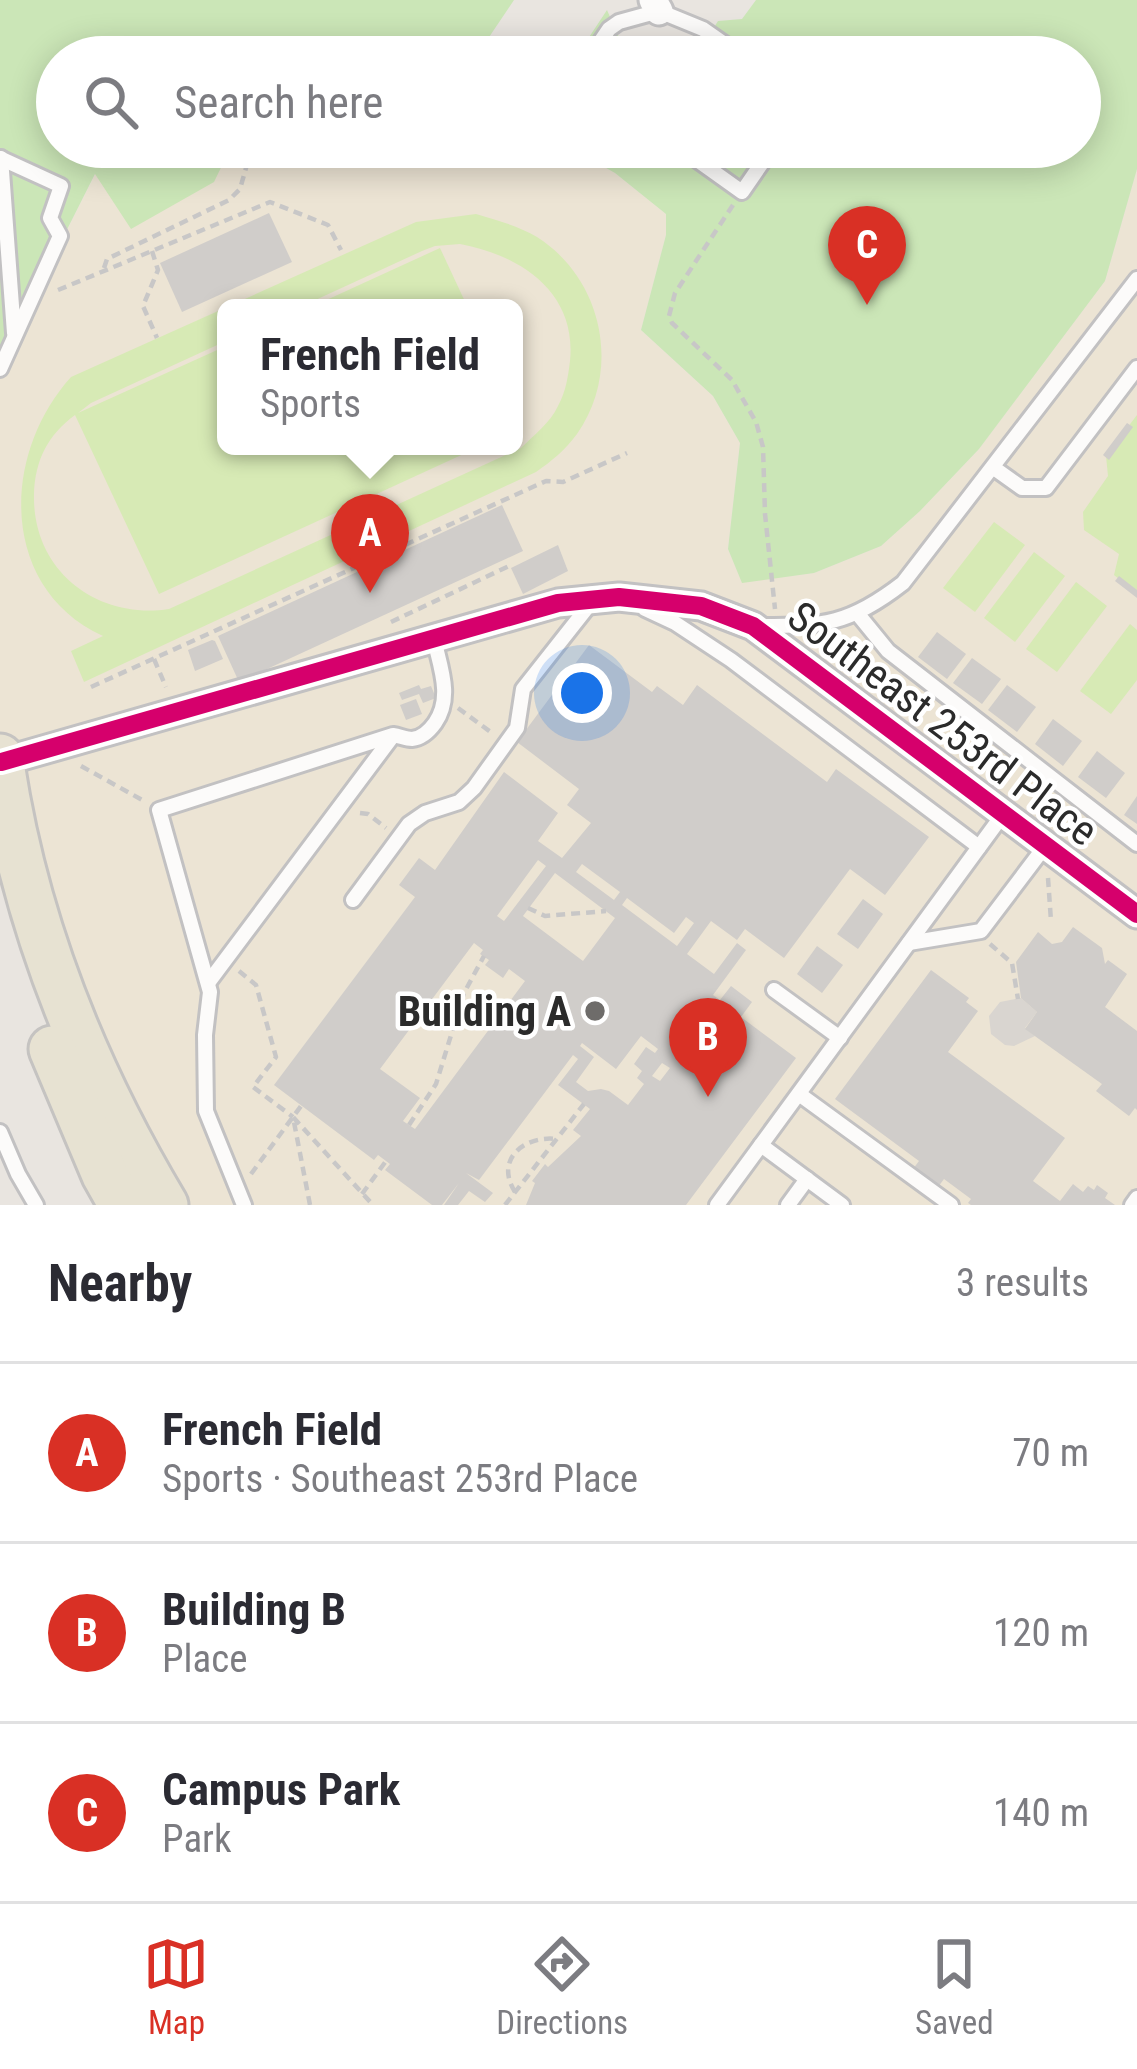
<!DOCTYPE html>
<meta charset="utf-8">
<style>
:root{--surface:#fff;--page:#f7f7f7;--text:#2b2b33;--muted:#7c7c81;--line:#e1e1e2;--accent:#d93025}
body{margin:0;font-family:"Roboto Condensed",sans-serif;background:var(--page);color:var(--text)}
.you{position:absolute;left:582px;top:693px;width:42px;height:42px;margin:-30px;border:9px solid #fff;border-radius:50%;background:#1a73e8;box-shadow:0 0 0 18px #1a73e833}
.badge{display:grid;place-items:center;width:78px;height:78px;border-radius:50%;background:var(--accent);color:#fff;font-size:39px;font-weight:700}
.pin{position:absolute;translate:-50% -99px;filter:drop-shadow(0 3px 6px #0008)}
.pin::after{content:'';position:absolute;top:63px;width:42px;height:36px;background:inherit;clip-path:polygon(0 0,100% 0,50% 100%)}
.popup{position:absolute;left:217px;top:299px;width:306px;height:156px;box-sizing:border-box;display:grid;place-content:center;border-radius:18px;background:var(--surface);filter:drop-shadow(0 3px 9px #0005);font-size:39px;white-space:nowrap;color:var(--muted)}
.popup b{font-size:45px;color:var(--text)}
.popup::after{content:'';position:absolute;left:50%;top:100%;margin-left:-24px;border:24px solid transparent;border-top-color:var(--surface)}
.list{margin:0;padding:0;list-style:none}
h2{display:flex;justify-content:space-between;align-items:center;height:156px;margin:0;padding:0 48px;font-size:51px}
h2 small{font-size:39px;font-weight:400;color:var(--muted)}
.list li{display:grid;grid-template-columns:78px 1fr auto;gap:36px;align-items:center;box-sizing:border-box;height:180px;padding:0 48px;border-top:3px solid var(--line)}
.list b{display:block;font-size:45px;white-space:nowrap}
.list p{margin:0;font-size:39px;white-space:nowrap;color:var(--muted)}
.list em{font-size:39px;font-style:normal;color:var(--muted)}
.icon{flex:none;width:66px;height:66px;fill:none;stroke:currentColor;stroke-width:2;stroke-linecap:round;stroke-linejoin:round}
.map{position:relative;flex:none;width:1137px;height:1205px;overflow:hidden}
.search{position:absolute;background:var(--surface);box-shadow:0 6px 30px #0003;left:36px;right:36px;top:36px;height:132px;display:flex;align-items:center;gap:30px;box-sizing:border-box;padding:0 42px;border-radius:66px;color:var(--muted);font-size:45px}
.sheet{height:696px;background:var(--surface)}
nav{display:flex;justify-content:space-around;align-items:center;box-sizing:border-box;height:168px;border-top:3px solid var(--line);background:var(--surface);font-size:33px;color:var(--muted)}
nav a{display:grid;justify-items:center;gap:6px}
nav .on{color:var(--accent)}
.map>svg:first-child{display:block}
.education{fill:#ece4d4;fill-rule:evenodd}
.green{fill:#cbe6b7}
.pitch{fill:#d7eab5;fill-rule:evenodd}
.plaza{fill:#d9d5d0}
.building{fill:#d0cdca;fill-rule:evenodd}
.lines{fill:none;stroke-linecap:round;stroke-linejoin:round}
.lane-casing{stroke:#c2c1c2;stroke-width:20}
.street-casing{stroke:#c2c1c2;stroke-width:33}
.primary-casing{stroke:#c5c3c1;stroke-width:51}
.path{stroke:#c8c7c7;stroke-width:4.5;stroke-dasharray:9 6;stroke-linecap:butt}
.lane{stroke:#fcfbfa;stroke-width:14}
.street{stroke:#fcfbfa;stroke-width:27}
.primary{stroke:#e7e2d2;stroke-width:45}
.cycleway-casing{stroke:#fff;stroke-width:26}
.cycleway{stroke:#d6006c;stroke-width:18}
.poi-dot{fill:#6e6c6a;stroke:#fff;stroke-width:4.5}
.labels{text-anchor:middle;stroke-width:9;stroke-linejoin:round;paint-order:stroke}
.street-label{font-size:42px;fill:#2b2b2b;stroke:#fff}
.poi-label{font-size:42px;font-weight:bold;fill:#2b2b2b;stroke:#fff;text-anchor:end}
</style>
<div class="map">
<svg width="1137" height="1205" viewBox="0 0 1137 1205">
<rect width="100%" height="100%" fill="#e9e5e0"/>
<path class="education" d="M109,147H569L615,173L666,214V235L641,330L713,396L740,443L728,549L742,582L814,573L881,546L920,511L979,449L1105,281L1137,169V1205H136L0,826V369L31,301ZM226,308H514V446H226Z"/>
<g class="green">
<polygon points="0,0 514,0 477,55 479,57 57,57 57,147 231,147 214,182 131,229 95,174 31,301 0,369"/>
<polygon points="756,0 1137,0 1137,169 1105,281 979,449 920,511 881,546 814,573 742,583 728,549 740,443 713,396 641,330 666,235 666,214 615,173 569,147 1080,147 1080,57 690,57 705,42 718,21 742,19"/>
<polygon points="607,10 624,49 633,57 576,57"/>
</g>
<g class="pitch">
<path d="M476,214C496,220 519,226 537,237C603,279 622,370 577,434C565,450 552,461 536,472L84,682L71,651L103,636C0,589 0,456 71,377L416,222ZM460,244C520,255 577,292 570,361C568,377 566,391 558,406C550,423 534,435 521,448L169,609C96,620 32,570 34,494C35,460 48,435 75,415L159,594L481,446H226V346L78,413L91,403L226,341V308H298L422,251L435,246Z"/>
<polygon points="440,248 468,308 309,308"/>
<polygon points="1137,415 1137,593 1114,575 1119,554 1084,530 1083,512 1108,476 1106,456"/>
<polygon points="994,522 1025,545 975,612 943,588"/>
<polygon points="1034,552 1065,576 1015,642 984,618"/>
<polygon points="1076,582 1107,606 1057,672 1026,649"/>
<polygon points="1130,624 1137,630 1137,680 1111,714 1080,691"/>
</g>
<polygon class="plaza" points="1021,998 1037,1012 1025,1028 1035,1036 1014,1046 1005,1045 991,1034 989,1016 1000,1002"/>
<g class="building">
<polygon points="269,213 292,262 182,312 160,263"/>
<polygon points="1127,423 1133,427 1109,460 1103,455"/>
<polygon points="502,505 523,551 239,682 218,636"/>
<polygon points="558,545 568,571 523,594 511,568"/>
<polygon points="1119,576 1137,590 1137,598 1115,581"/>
<polygon points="937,632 966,654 947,679 918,657"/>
<polygon points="212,640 215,641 223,659 195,671 188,650"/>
<path d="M589,645L652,692L657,686L683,705L697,685L827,782L836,769L929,837L885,895L850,869L784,958L745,929L737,940L711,921L687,954L714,974L737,943L746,950L713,995L720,1000L731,986L752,1002L741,1017L796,1058L686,1205H526L535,1183L532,1181L545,1164L548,1167L581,1136L573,1130L590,1109L558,1085L578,1059L573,1055L479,1180L466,1173L493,1193L485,1202L469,1191L458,1205H444L459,1183L442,1205H432L385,1170L390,1164L378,1155L374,1160L274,1085L415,897L399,885L419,858L435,870L504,772L558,813L538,841L562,858L591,823L567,805L579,789L517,742ZM538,860L546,866L504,921L497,916ZM582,864L620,892L614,900L576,872ZM555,873L615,918L583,961L523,916ZM627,898L674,933L686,917L694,923L677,946L622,905ZM474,943L483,950L480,954L489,960L485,965L503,978L509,969L525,981L415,1129L403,1121L420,1098L380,1069ZM707,1003L714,1008L696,1033L688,1028ZM641,1036L658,1049L655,1053L646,1047L634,1064L642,1071L637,1078L644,1084L628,1105L609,1091L601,1089L588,1091L576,1082L594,1057L580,1046L582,1043L616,1069ZM662,1063L670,1068L660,1081L652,1076Z"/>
<polygon points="972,658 1001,679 982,704 953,683"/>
<polygon points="419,685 421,689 431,686 436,698 423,703 419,694 402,700 399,693"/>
<polygon points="1007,685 1036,707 1017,732 988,710"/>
<polygon points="416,699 422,714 406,720 400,705"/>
<polygon points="1053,719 1082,741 1063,766 1035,744"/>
<polygon points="1097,751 1125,773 1106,798 1078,777"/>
<polygon points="1137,796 1137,824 1124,815"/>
<polygon points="863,899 883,914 858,949 837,934"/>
<polygon points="1073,927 1102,948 1105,964 1108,960 1127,974 1105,1007 1137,1031 1137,1110 1135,1108 1129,1116 1096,1091 1102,1084 1025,1029 1037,1012 1021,998 1016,962 1038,932 1052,944 1062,942"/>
<polygon points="817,946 843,965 822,993 797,974"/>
<polygon points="931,970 969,998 966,1002 978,1011 948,1052 1065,1138 1033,1181 1060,1201 1073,1184 1083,1192 1088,1186 1094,1190 1097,1185 1108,1193 1105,1198 1115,1205 971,1205 968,1203 971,1199 944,1179 938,1187 913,1169 919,1161 835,1099"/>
</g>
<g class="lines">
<g class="lane-casing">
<g id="lane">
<polyline points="590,57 609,29 619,22 659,11 703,29 743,57"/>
<polyline points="679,147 742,192 773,147"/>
<polyline points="0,158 61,186 50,218 60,236 0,369"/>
<polyline points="1,158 14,333"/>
<polyline points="994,468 1022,488 1046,488 1137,368"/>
<polyline points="645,609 675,623 731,660 979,847"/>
<polyline points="857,613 888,651 1137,844"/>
<path d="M758,626C824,626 849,625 903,583L1137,279"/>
<polyline points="353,900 409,824 425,813 459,802 474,788 517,728 523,689 590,604"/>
<polyline points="909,943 981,931 1046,845"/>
<polyline points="208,983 392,737"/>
<polyline points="774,990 840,1038"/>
<polyline points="799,1094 951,1205"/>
<polyline points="0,1132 18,1174 36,1205"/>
<polyline points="761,1145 842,1205"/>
<path d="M244,1205L206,1111L205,1035L210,992L159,810L393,735C400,736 406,739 412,739C422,738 430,730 435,723C453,697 440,667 434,639"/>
<polyline points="717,1205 1004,813"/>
<polyline points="788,1205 807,1179"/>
<polyline points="1132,1205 1137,1198"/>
</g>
</g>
<g class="street-casing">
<g id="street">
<polyline points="653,0 659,11"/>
<polyline points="1,762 558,603 619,597 701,606 753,626 1137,914"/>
</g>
</g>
<g class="primary-casing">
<g id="primary">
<path d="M0,757C23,916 83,1068 165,1205"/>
<polyline points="52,1049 105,1175 122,1205"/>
</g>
</g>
<g class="path">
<polyline points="733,205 675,293 669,316 672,323 732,380 756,422 763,447 765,514 775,609"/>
<polyline points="152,251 158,270 143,306 157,338"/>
<polyline points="104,268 107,259 229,200 240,189 252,147"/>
<polyline points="58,290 270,202 328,225 341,250"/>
<polyline points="391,622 509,566"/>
<polyline points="154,659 166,687"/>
<polyline points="91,687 546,481 563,482 627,453"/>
<polyline points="458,708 492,733"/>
<polyline points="81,766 144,801"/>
<polyline points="360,813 368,814 386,828"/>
<polyline points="1048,878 1051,921"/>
<polyline points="528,908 545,916 606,911"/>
<polyline points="990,944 1012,963 1018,999"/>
<polyline points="239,971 256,985 276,1057 253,1087 293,1117"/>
<polyline points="409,1125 436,1084 464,993 484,956"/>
<polyline points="251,1174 301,1106"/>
<path d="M515,1192C494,1159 525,1135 557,1139"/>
<polyline points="362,1194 386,1161"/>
<polyline points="310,1205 293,1117 373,1205"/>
<polyline points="505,1205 584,1104"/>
</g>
<use href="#lane" class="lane"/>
<use href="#street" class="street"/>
<use href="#primary" class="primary"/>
<g class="cycleway-casing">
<polyline id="cycleway" points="1,762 558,603 619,597 701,606 753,626 1137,914"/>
</g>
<use href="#cycleway" class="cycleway"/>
</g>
<circle class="poi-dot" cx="595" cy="1011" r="12"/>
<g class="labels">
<g class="street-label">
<text transform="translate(943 723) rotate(37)" y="15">Southeast 253rd Place</text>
</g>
<g class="poi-label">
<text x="571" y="1026">Building A</text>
</g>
</g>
</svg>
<div class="you"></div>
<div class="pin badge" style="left:370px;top:593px">A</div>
<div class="popup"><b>French Field</b>Sports</div>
<div class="pin badge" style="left:708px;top:1097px">B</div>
<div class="pin badge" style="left:867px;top:305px">C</div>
<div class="search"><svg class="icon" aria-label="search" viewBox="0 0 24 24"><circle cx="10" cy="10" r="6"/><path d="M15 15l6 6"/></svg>Search here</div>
</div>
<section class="sheet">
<h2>Nearby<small>3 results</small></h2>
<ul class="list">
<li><span class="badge">A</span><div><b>French Field</b><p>Sports · Southeast 253rd Place</p></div><em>70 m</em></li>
<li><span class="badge">B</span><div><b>Building B</b><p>Place</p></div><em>120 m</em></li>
<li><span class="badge">C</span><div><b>Campus Park</b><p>Park</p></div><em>140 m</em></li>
</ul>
</section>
<nav>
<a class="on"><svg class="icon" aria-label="map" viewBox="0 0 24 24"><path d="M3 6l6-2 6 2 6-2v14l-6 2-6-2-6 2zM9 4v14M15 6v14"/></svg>Map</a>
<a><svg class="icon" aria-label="directions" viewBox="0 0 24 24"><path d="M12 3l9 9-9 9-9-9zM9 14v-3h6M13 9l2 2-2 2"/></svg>Directions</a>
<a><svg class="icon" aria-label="saved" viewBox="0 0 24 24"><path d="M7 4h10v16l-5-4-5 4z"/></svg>Saved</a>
</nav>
